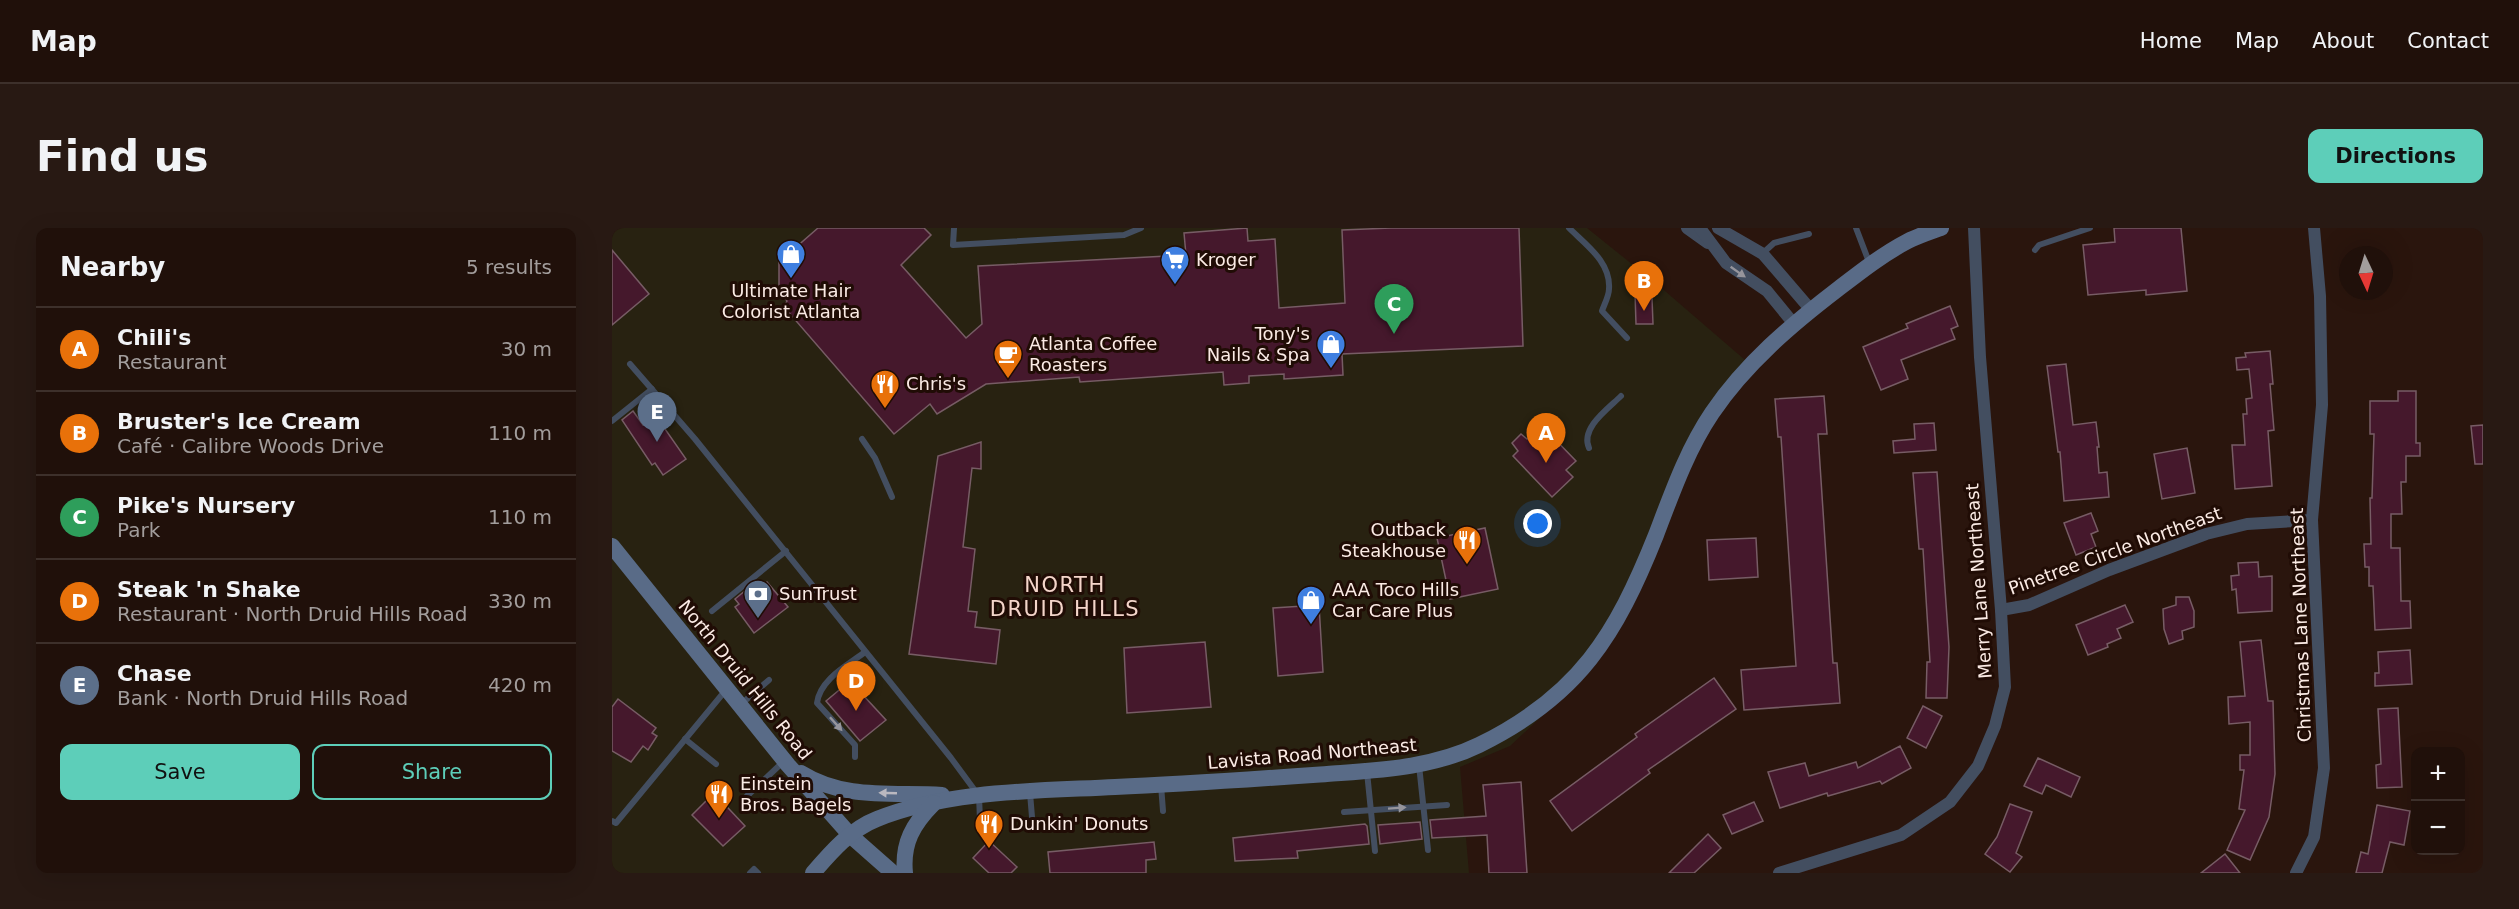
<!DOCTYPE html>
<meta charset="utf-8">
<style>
:root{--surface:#20100a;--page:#281913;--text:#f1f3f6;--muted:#a29d9c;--line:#3d302b;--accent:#5dceb9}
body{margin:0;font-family:"DejaVu Sans",sans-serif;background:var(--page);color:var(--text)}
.controls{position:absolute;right:18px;bottom:18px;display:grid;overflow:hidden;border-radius:12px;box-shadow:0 6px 24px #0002}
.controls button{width:54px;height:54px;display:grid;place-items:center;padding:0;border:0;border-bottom:2px solid var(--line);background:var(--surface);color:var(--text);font:30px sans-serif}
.compass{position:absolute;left:1727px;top:18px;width:54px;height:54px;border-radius:50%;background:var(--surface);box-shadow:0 6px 24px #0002;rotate:176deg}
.you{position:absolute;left:926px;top:296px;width:21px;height:21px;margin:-15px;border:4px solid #fff;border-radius:50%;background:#1a73e8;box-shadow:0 0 0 9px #1a73e833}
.badge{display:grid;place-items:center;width:39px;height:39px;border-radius:50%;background:var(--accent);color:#fff;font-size:20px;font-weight:700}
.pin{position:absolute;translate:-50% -50px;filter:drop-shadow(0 2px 3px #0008)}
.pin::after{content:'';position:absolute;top:32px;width:21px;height:18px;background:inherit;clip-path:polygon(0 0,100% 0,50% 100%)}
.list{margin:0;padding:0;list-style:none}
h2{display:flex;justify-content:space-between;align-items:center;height:78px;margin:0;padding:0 24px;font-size:26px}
h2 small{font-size:20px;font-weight:400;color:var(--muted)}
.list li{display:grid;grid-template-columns:39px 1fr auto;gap:18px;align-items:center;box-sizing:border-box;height:84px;padding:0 24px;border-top:2px solid var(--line)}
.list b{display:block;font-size:22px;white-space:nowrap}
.list p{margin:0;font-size:20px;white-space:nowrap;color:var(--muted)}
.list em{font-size:20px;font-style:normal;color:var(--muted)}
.actions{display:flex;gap:12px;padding:18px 24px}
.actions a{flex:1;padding:14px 0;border:2px solid var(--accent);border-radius:12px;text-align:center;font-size:21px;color:var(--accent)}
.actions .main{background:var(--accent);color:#111}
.map{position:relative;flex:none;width:1871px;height:645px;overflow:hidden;border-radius:12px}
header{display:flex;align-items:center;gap:36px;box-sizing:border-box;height:84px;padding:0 30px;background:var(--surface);border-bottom:2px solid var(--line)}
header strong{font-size:28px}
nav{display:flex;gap:33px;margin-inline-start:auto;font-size:21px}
.intro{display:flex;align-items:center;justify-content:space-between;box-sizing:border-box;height:144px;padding:0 36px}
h1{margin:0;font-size:42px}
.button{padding:15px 27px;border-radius:12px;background:var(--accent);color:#111;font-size:21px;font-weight:700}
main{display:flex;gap:36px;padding:0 36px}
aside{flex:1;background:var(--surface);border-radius:12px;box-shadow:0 6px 24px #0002}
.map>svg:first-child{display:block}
.commercial{fill:#282211}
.building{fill:#45182c;stroke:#775c65;stroke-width:1.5}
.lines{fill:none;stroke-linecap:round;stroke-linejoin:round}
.lane{stroke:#434e60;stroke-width:6}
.street{stroke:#434e60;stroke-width:12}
.secondary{stroke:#596b87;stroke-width:16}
.oneway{fill:#96959c}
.oneway2{fill:#bab8bf}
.labels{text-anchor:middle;stroke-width:6;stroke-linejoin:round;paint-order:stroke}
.poi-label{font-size:18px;fill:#fbebe5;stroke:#200c05;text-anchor:start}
.street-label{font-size:18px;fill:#fbebe5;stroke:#200c05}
.quarter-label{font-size:21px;letter-spacing:1.5px;fill:#f4d5ca;stroke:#200c05}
</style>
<header>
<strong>Map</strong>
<nav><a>Home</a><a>Map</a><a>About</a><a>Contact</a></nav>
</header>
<div class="intro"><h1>Find us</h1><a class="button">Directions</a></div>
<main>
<aside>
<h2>Nearby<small>5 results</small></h2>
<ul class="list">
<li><span class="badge" style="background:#e8710a">A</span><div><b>Chili's</b><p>Restaurant</p></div><em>30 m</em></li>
<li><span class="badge" style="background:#e8710a">B</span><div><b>Bruster's Ice Cream</b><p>Café · Calibre Woods Drive</p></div><em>110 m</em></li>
<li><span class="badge" style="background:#2e9e5b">C</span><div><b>Pike's Nursery</b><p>Park</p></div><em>110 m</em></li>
<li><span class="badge" style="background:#e8710a">D</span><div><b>Steak 'n Shake</b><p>Restaurant · North Druid Hills Road</p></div><em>330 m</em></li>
<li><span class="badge" style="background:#5c6f8a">E</span><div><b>Chase</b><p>Bank · North Druid Hills Road</p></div><em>420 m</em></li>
</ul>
<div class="actions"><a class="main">Save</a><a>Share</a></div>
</aside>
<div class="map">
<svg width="1871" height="645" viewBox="0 0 1871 645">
<rect width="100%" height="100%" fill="#2a150d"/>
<polygon class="commercial" points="0,0 975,0 1046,57 1140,138 1069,237 1011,395 946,473 898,518 848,539 857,645 0,645"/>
<g class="building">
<polygon points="206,0 312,0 319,7 289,37 354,110 370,96 366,38 574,27 572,5 635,0 636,13 663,11 667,80 733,75 730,2 779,0 907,0 911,118 730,126 731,147 672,151 672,146 637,148 637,155 612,157 611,144 468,154 467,149 374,156 325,186 318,176 282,206 172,79 175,73 167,62 167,34"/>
<polygon points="1502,0 1569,0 1575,63 1534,67 1534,62 1476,67 1471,17 1503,14"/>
<polygon points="0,22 37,66 0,97"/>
<polygon points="1023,65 1036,65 1036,70 1040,70 1041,96 1024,96"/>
<polygon points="1338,78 1346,98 1339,101 1343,111 1289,132 1296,151 1269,162 1251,119 1296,100 1294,96"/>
<polygon points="1658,123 1661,156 1658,156 1662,202 1656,203 1660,258 1623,261 1620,217 1633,217 1631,186 1635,186 1634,171 1640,170 1637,141 1625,142 1624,130 1634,129 1633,125"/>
<polygon points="1454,136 1461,197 1484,194 1487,219 1485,219 1487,245 1495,244 1497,269 1452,273 1448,224 1446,224 1435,138"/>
<polygon points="1786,163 1804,163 1804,215 1808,215 1808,228 1794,228 1794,254 1789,254 1790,286 1779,286 1779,320 1788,320 1789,373 1798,373 1799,400 1763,402 1761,358 1757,358 1757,339 1753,339 1752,316 1759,316 1758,270 1760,270 1762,206 1758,206 1758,173 1786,173"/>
<polygon points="1212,168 1215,206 1206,206 1221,435 1225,435 1228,475 1132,482 1129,442 1184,438 1169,209 1166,209 1163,171"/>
<polygon points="21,183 31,197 44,188 74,231 51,247 43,235 40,237 10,192"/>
<polygon points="1322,195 1324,222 1282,225 1281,213 1303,211 1302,196"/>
<polygon points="1871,197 1871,236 1863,236 1859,198"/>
<polygon points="924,202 929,208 935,203 964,233 954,242 961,249 940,269 901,228 906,223 900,215 909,206 915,211"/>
<polygon points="369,214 369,241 360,240 351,319 363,321 356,383 365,384 363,399 388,402 384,436 297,426 326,228"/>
<polygon points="1575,220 1583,265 1550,271 1542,226"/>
<polygon points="1325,244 1337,419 1335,470 1314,470 1315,434 1318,434 1315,386 1311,321 1307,321 1301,245"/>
<polygon points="1479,285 1486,303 1479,306 1484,319 1464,327 1452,295"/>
<polygon points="873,300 886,361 838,371 825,310"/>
<polygon points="1144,310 1146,349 1097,352 1095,312"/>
<polygon points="1646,334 1647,349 1660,348 1660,383 1626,385 1624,361 1620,362 1619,348 1627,347 1626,335"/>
<polygon points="155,354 176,379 142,405 123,379 127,376 123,371 140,357 144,363"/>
<polygon points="1564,369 1577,369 1582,383 1582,399 1570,403 1571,411 1557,416 1552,401 1551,381 1564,377"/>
<polygon points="707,377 711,444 666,448 661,380"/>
<polygon points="1513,377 1521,394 1505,401 1509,410 1495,416 1496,419 1476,427 1464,397"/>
<polygon points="1649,412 1656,473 1661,473 1663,546 1657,589 1638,632 1615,622 1633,582 1627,581 1632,542 1628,542 1628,527 1638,527 1638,494 1617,496 1616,469 1633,468 1628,414"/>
<polygon points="593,414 599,479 515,485 512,420"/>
<polygon points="1798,422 1800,456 1763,458 1763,445 1767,445 1766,424"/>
<polygon points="1102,450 1124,481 1036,542 1038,545 960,603 938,573 1025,509 1023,506"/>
<polygon points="238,453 274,492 248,513 214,473"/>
<polygon points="6,471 44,500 40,505 45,508 36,522 31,518 19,534 0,523 0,479"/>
<polygon points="1311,478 1330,488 1314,520 1295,510"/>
<polygon points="1786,480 1790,559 1765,560 1764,537 1769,536 1766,481"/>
<polygon points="1288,518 1299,540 1270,556 1268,553 1216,568 1215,565 1168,580 1156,544 1193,535 1197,548 1244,534 1246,540"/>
<polygon points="1426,530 1468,549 1459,569 1434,557 1430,566 1412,558"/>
<polygon points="909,554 915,645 877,645 875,607 820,610 818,592 874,588 871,557"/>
<polygon points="102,565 133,598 111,618 80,587"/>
<polygon points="1142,574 1151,593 1120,606 1111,587"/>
<polygon points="1398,576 1420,584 1404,625 1410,629 1398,644 1373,626 1385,609"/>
<polygon points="1765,577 1798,583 1792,617 1778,614 1770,645 1744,645 1749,624 1756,626"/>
<polygon points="808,594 810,611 768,616 766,597"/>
<polygon points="753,596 755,598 757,616 685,623 686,630 623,633 621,610"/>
<polygon points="1096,606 1109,620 1082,645 1057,645"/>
<polygon points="377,613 405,639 399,645 377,645 361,630"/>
<polygon points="542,614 544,631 534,632 534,645 438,645 436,624"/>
<polygon points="1613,626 1628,645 1589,645"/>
</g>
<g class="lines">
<g class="lane">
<polyline points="342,0 341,17 512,7 529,0"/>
<path d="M957,0C974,17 999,34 997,61C997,68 992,77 990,83L1015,110"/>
<polyline points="1244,0 1257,34"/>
<polyline points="1423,22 1427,17 1478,0"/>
<polyline points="1151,25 1162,15 1197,6"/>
<polyline points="18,136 83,211 339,530 367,568 368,592"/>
<polyline points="0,193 40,161"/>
<polyline points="250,211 263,230 280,269"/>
<path d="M977,220C968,200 997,180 1009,168"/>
<polyline points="100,383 174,323"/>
<polyline points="128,477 157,452"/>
<polyline points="73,511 104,536"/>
<path d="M243,529V517L205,475C208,451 236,437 253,424"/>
<polyline points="807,537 816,622"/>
<polyline points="755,544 763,623"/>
<polyline points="549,557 551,583"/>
<polyline points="418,565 420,589"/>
<polyline points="135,568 172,533"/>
<polyline points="732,584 835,577"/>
<polyline points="0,593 4,595 113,463"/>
<polyline points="138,645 142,641 146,645"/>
</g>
<g class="street">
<polyline points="1075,0 1096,15"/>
<polyline points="1088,0 1114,35 1155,63 1182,96"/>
<polyline points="1106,0 1151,26 1199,82"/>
<polyline points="1389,382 1417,377 1497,342 1594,306 1635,296 1700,292"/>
<polyline points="1167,645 1289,607 1338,574 1366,538 1383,498 1393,459 1389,382 1368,129 1362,0"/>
<polyline points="1684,645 1702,609 1712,540 1700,292 1710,177 1708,68 1702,0"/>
</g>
<g class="secondary">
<polyline points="0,318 176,537 239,608 281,645"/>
<path d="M189,545C232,572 281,564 330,567"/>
<path d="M201,645C219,624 239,601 265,591C337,562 427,563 503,559C574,556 644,551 715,546C767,542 820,540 867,517C967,468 1004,407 1044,307C1060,265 1075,222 1100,185C1133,136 1179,97 1226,61C1248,44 1271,26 1296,13C1306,8 1318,4 1329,0"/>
<path d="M293,645C290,615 301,596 322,575"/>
</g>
</g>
<defs><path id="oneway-solid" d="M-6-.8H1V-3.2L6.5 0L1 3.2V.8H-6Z" transform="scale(1.5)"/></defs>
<g class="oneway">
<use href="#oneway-solid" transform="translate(1126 44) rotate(35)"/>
<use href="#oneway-solid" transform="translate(224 496) rotate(48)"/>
<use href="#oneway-solid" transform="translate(785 580) rotate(-4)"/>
</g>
<use class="oneway2" href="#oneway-solid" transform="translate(276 565) rotate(-178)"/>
<defs>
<g id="shop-pin" transform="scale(1.5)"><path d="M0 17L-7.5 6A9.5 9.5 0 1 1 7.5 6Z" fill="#3f7fe0" stroke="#200c05"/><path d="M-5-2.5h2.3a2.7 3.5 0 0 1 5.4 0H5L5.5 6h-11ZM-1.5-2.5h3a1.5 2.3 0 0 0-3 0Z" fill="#fff"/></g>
<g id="supermarket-pin" transform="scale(1.5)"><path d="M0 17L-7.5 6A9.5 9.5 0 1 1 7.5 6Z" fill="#3f7fe0" stroke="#200c05"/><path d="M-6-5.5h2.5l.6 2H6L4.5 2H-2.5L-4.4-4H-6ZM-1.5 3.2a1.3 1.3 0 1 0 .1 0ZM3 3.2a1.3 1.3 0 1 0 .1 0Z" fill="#fff"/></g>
<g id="cafe-pin" transform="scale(1.5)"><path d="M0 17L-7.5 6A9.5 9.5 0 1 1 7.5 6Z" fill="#e8710a" stroke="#200c05"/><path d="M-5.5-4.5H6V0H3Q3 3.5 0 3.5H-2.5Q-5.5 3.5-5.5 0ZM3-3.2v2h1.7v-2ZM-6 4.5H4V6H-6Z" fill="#fff"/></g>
<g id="restaurant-pin" transform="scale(1.5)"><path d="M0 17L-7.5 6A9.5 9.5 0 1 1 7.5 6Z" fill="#e8710a" stroke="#200c05"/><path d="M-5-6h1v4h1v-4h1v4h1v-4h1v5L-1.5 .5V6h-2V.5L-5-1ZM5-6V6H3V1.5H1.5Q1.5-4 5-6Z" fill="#fff"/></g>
<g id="bank-pin" transform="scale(1.5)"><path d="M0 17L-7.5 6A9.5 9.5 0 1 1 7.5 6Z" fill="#5c6f8a" stroke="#200c05"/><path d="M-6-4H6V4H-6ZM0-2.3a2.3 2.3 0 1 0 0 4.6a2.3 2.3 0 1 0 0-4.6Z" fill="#fff"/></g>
</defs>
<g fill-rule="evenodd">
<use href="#shop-pin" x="179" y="26"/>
<use href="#supermarket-pin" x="563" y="32"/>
<use href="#shop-pin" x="719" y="116"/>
<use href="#cafe-pin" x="396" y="126"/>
<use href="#restaurant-pin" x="273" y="156"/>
<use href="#restaurant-pin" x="855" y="312"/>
<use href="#bank-pin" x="146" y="366"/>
<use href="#shop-pin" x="699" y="372"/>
<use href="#restaurant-pin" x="107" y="566"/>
<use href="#restaurant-pin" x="377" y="596"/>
</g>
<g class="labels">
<g class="poi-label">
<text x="584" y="38">Kroger</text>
<text x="179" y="69" text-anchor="middle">Ultimate Hair<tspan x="179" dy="21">Colorist Atlanta</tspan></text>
<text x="698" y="112" text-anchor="end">Tony's<tspan x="698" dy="21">Nails &amp; Spa</tspan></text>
<text x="417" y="122">Atlanta Coffee<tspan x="417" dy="21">Roasters</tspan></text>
<text x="294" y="162">Chris's</text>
<text x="834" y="308" text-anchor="end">Outback<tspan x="834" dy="21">Steakhouse</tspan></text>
<text x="720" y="368">AAA Toco Hills<tspan x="720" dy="21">Car Care Plus</tspan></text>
<text x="167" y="372">SunTrust</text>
<text x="128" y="562">Einstein<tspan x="128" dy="21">Bros. Bagels</tspan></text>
<text x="398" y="602">Dunkin' Donuts</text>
</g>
<g class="street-label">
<text transform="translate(1503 323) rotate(-20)" y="6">Pinetree Circle Northeast</text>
<text transform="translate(1367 353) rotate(-94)" y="6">Merry Lane Northeast</text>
<text transform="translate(1689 397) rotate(-92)" y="6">Christmas Lane Northeast</text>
<text transform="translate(133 452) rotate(51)" y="6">North Druid Hills Road</text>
<text transform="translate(700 526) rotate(-5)" y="6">Lavista Road Northeast</text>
</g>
<g class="quarter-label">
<text x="453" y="364">NORTH<tspan x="453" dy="24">DRUID HILLS</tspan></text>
</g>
</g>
</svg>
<div class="controls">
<button>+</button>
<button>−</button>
</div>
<svg class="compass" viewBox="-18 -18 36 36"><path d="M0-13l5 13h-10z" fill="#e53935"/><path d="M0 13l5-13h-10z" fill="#a29d9c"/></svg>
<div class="you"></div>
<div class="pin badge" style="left:934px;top:235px;background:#e8710a">A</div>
<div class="pin badge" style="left:1032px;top:83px;background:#e8710a">B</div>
<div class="pin badge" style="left:782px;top:106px;background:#2e9e5b">C</div>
<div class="pin badge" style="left:244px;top:483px;background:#e8710a">D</div>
<div class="pin badge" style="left:45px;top:214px;background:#5c6f8a">E</div>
</div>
</main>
